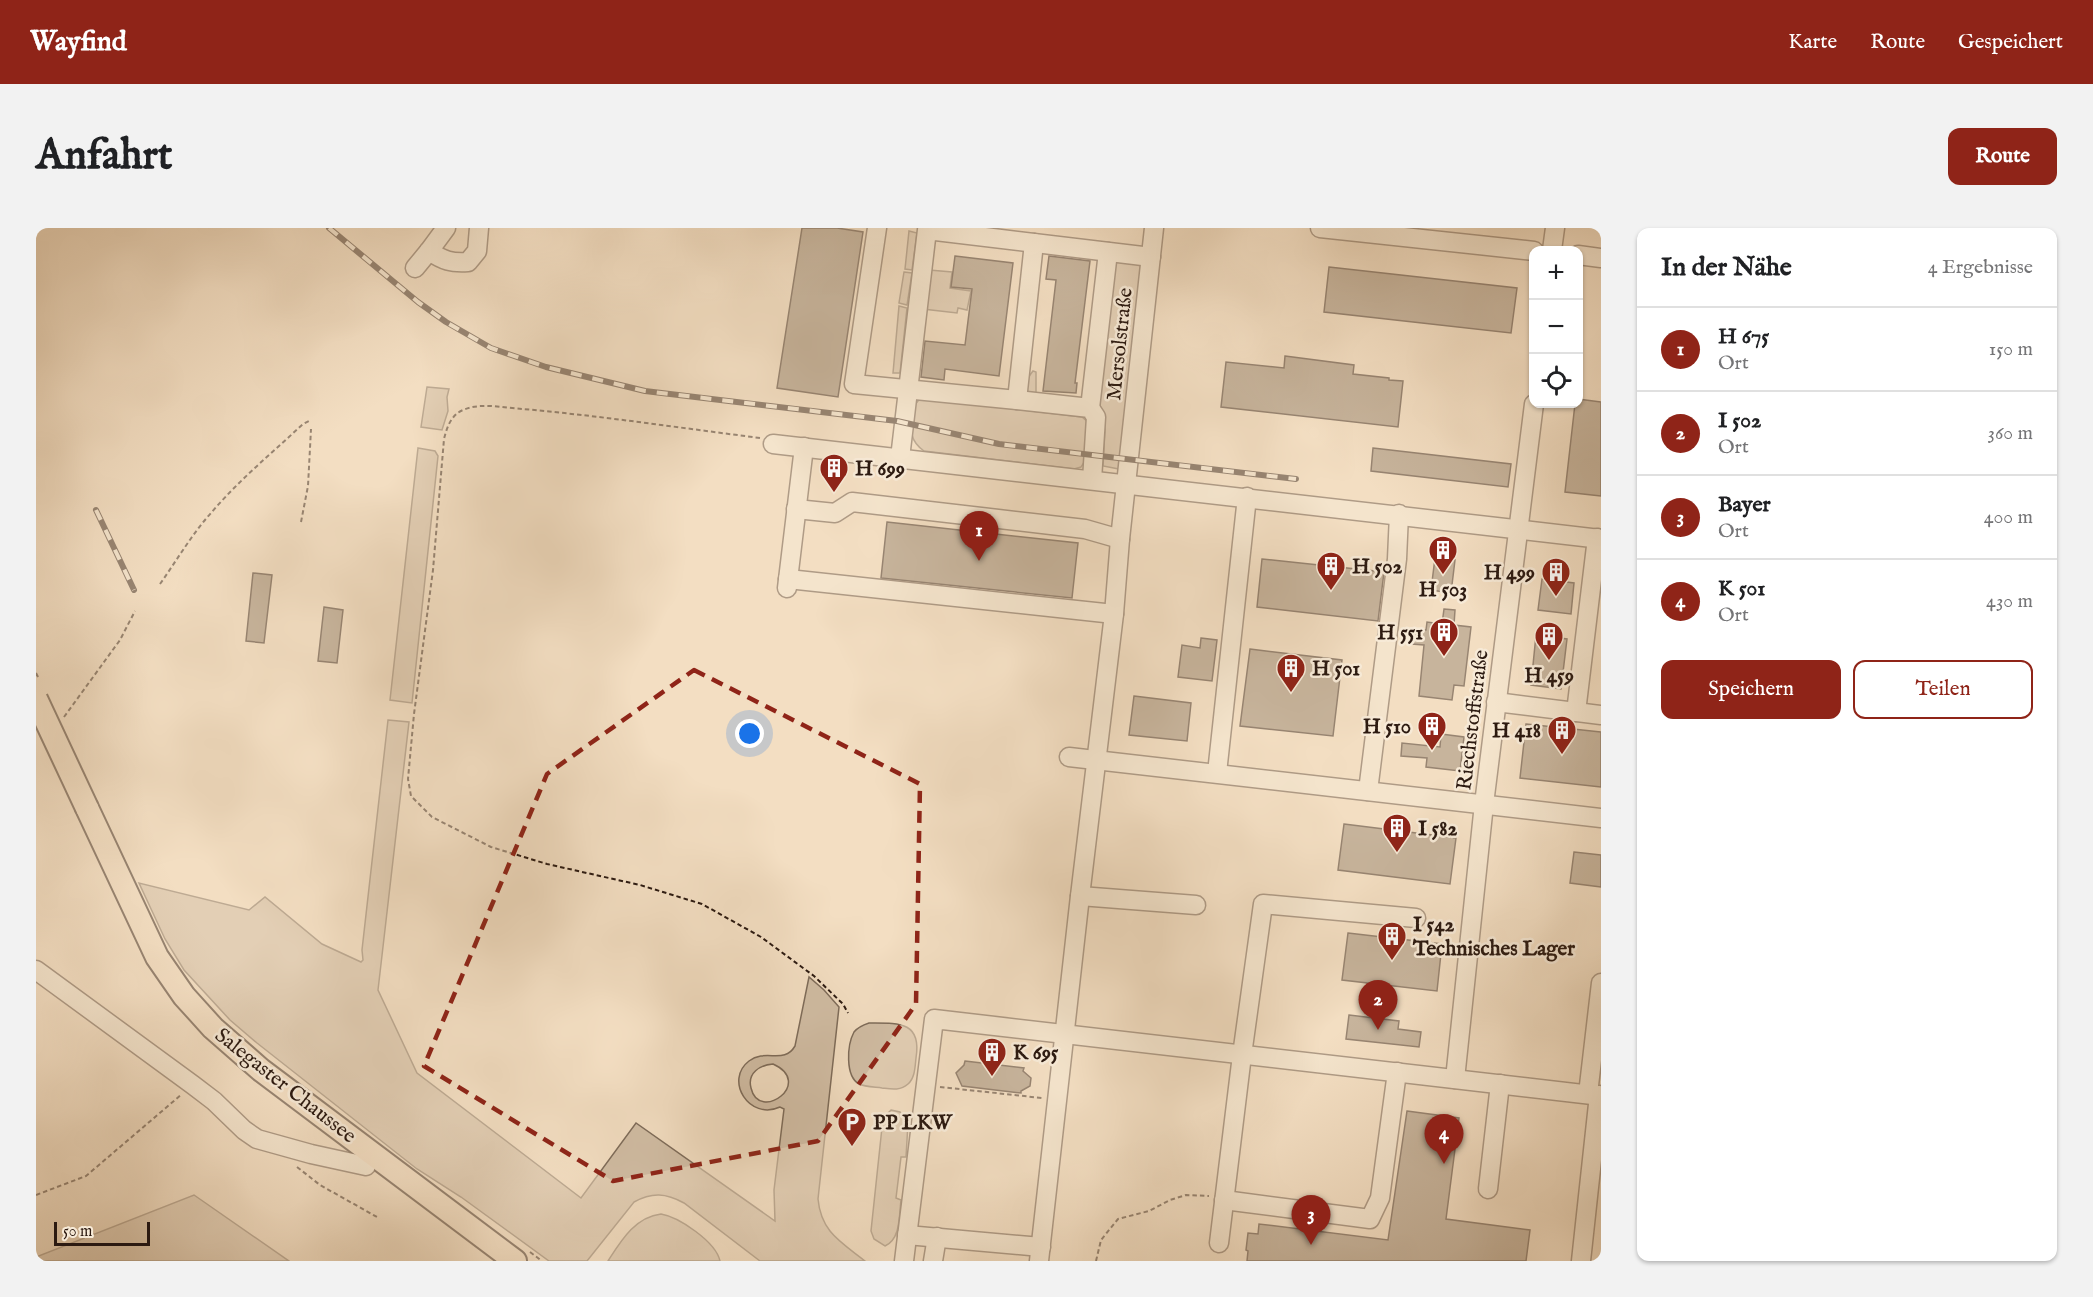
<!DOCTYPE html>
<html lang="de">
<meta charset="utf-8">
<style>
:root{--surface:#fff;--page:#f2f2f2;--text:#202124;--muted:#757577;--line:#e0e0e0;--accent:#8f2418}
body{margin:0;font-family:"IM FELL English",serif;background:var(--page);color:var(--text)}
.controls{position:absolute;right:18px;top:18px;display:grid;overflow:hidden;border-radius:12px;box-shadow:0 2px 4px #0004}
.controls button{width:54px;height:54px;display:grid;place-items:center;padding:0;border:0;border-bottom:2px solid var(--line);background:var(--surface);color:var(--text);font:30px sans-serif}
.scale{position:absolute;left:18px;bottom:15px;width:96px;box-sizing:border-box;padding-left:6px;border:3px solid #2c1a11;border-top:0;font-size:16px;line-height:21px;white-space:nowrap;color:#2c1a11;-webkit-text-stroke:4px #f7ead7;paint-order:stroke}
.you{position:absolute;left:714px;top:506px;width:21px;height:21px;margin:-15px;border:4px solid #fff;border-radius:50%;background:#1a73e8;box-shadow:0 0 0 9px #1a73e833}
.badge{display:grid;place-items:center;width:39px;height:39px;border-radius:50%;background:var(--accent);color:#fff;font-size:20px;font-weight:700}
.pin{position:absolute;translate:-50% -50px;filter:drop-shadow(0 2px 3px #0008)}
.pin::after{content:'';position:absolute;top:32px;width:21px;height:18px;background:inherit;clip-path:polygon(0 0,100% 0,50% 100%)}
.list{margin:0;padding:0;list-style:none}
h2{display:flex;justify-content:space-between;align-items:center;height:78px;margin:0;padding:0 24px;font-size:26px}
h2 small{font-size:20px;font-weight:400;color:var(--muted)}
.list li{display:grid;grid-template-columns:39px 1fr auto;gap:18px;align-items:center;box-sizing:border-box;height:84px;padding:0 24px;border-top:2px solid var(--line)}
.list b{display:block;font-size:22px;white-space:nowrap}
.list p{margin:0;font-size:20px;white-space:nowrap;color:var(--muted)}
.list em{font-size:20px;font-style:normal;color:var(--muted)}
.actions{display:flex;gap:12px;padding:18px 24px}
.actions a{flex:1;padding:14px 0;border:2px solid var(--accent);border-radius:12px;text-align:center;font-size:21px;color:var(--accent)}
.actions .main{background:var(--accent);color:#fff}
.icon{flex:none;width:33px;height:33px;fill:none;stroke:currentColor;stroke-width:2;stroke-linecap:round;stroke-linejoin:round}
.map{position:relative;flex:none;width:1565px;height:1033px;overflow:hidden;border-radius:12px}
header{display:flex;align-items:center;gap:36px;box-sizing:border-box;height:84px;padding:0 30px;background:var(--accent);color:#fff}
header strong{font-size:28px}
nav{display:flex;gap:33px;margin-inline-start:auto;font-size:21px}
.intro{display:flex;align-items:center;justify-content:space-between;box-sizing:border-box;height:144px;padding:0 36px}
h1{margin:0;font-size:42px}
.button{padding:15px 27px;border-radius:12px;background:var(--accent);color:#fff;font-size:21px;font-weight:700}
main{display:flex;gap:36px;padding:0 36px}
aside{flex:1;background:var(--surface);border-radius:12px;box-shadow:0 2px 4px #0004}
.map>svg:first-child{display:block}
.green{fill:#d1bda4;stroke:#7e6c5a;stroke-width:1.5;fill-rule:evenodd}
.building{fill:#93806d;stroke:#2c1a11;stroke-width:1.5}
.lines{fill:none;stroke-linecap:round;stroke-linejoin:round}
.minor-casing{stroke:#5e4b3d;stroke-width:21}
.major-casing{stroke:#2c1a11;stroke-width:26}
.path{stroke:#2c1a11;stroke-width:2;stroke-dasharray:4.5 3;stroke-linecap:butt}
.minor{stroke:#f7ead7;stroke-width:18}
.major{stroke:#f3dec2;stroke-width:22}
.rail-casing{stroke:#2c1a11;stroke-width:6}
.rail{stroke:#f7ead7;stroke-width:4;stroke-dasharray:11;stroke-linecap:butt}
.major-bridge-casing{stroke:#2c1a11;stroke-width:26;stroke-linecap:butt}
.major-bridge{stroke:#f3dec2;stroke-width:22}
.marked{fill:none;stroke:#8f2418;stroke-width:4.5;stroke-dasharray:12 8;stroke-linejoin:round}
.labels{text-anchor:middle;stroke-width:5;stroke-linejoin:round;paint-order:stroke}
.street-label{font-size:21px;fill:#2c1a11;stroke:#f7ead7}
.poi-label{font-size:21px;font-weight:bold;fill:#2c1a11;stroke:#f7ead7;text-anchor:start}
</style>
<header>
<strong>Wayfind</strong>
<nav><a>Karte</a><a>Route</a><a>Gespeichert</a></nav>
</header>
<div class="intro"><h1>Anfahrt</h1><a class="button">Route</a></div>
<main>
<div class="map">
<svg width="1565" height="1033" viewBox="0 0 1565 1033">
<rect width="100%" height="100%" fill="#f3dec2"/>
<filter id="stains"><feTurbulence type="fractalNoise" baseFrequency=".00333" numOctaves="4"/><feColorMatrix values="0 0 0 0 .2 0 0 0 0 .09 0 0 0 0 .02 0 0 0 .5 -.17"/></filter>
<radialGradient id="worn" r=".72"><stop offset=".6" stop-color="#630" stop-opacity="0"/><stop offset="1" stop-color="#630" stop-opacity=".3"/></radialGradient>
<g class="green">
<polygon points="873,3 881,5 876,42 869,41"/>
<polygon points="1081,31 1102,34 1106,41 1083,241 1067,238 1069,201 1063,172 1079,34"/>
<polygon points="893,42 916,44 914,60 935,63 931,82 922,80 921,85 887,81"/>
<polygon points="868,44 876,45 871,77 863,75"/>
<polygon points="863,78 871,80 864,145 857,145"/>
<polygon points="997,143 1000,144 1000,166 995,166 991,163 991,151"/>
<polygon points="391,159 413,161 411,169 412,183 406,202 385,199"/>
<path d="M886,170L1046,189L1053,195L1049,233L1045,239L1038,241L888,223C874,213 874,203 877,187C878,179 878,174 886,170Z"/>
<polygon points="382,220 399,223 402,228 376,475 354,472"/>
<path d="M352,492L373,494L342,762L381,845L545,970L600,895L739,993L738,962L748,881L744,879C713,893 688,852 713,833C730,820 748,837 759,818L773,749L788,762L803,779L782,971C785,1004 805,1014 829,1033H724L648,975C630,965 616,964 598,974L551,1033H513L425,969L381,941L221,815L194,792L148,742L129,711L103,655L213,682L229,669L286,716L325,734L327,732L326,722ZM737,836C779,855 723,895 715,860C711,845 724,837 737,836Z"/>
<path d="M833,795C862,795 886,793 880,830C879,839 879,850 872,856C864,863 855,861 846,860C839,859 829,859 823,856C809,848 811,817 818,804C822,799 827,797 833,795Z"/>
<path d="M855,882L864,884L872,895L870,929H865L860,970L865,972C863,987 865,1011 849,1018L838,1011L835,1003L847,890Z"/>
<polygon points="158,967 253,1033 0,1033 0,1029"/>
<path d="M625,986C643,989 680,1014 684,1033H572C585,1013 599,989 625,986Z"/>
</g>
<g class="building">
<polygon points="766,0 801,0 827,4 802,169 741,160"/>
<polygon points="919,28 977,35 963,148 909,141 908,152 885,149 889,113 929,117 936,61 915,59"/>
<polygon points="1013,28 1054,33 1039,155 1041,155 1040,165 1007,163 1020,52 1010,51"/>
<polygon points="1293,39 1481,60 1475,105 1288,84"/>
<polygon points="1249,128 1318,137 1317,146 1353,150 1353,152 1367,153 1362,199 1185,179 1190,134 1248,140"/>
<polygon points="1542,171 1565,174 1565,268 1529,264 1539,176 1542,176"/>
<polygon points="1337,220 1475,236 1472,259 1335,243"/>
<polygon points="851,294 1042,315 1036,370 845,350"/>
<polygon points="1399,330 1419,332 1415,365 1395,362"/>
<polygon points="1226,331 1348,344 1342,393 1221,379"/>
<polygon points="217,345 236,347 228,415 210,413"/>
<polygon points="1506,351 1538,355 1535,386 1502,382"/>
<polygon points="288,379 307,382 301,435 282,433"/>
<polygon points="1408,381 1419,382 1418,397 1435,399 1428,458 1418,457 1416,472 1383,468 1388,417 1376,416 1378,401 1390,402 1391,394 1406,396"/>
<polygon points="1500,407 1531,411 1525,461 1495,457"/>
<polygon points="1165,410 1181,412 1176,453 1142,449 1146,417 1164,420"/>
<polygon points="1214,421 1306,432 1297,508 1204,498"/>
<polygon points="1098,468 1155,475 1151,513 1093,507"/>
<polygon points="1490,496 1565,504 1565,559 1484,550"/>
<polygon points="1405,506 1428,509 1424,543 1390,539 1391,530 1365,528 1366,515 1404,519"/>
<polygon points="1308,596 1420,610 1414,656 1302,642"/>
<polygon points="1538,624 1565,627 1565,659 1534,655"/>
<polygon points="1312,705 1406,716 1401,763 1306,752"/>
<polygon points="1313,787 1363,793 1362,801 1385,804 1383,819 1310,811"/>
<polygon points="929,833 988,840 987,843 995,850 994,858 985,863 985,865 926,858 920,845 928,837"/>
<polygon points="1371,883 1423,890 1410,991 1494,1002 1490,1033 1211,1033 1212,1023 1210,1022 1212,1005 1222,1006 1223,996 1352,1012"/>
</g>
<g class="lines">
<g class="minor-casing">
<g id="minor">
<path d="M410,0L393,23C408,33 415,35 432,34L441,23L443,0"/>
<polyline points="841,0 818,156 981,172 998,15"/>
<polyline points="1284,0 1498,23"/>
<polyline points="1516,22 1519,0"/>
<polyline points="1542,27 1565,30"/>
<polyline points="379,40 393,23"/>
<polyline points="981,172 1054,180 1060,189 1056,252"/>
<polyline points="1054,180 1072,24"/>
<polyline points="737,216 1565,311"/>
<polyline points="864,230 891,2 1115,29"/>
<polyline points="760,281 799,285 816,274 1049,301 1084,311"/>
<polyline points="752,351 1078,386"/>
<polyline points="751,360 768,219"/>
<polyline points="1460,474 1565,487"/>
<polyline points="1540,484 1561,310"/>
<polyline points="1033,529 1565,590"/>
<polyline points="1181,545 1211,269"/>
<polyline points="1332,563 1361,331 1363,286"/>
<polyline points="1044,668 1160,677"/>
<polyline points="0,742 157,857 178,873 208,902 221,911 275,926 330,938"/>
<polyline points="1419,851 1448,576 1498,176"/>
<polyline points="1552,866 1565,755"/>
<polyline points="1452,961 1464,856"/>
<polyline points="1188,972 1334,991 1344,970 1361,844"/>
<polyline points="871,1007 1005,1019"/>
<polyline points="1183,1015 1206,827 1227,676 1380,690"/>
<polyline points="868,1033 898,791 1565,868"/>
<polyline points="897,1033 901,1009"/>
<polyline points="1003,1033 1044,668 1078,386 1084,311 1118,0"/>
<polyline points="1545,1033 1563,867"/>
</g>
</g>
<g class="major-casing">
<polyline id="major" points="51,580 121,729 148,768 177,800 225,842 479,1033"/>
</g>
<g class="path">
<path d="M724,210C645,200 566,188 487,181C469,180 445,174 427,182C415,187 411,199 408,211L397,342L378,486L372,551L375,568L396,589L455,619L511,636L604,657L666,676L725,709L778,748L807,776L812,785"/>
<polyline points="265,294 272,258 275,201"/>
<path d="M124,356C141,332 156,306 175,285C203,252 236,225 267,196L275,192"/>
<polyline points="0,445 3,451"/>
<polyline points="28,489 84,412 99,383"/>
<polyline points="904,859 1006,870"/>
<polyline points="261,939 284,957 341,989"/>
<polyline points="0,967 50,948 146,866"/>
<polyline points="494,1024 506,1033"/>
<polyline points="1060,1033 1065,1012 1082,991 1113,983 1134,972 1150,967 1173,968"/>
</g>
<use href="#minor" class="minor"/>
<use href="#major" class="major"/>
<g class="rail-casing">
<g id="rail">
<polyline points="293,0 382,74 410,94 455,120 510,139 609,163 861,193 963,216 1260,251"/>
<polyline points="60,282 98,362"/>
</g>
</g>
<use href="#rail" class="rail"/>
<g class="major-bridge-casing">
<polyline id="major-bridge" points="0,471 51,580"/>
</g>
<use href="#major-bridge" class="major-bridge"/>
</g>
<path d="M0 0H1565V1033H0ZM658,442L884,556L880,776L782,913L577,953L388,838L511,546Z" fill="#f3dec2" fill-opacity=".55" fill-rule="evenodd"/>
<path class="marked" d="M658,442L884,556L880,776L782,913L577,953L388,838L511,546Z"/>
<defs>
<g id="building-pin" transform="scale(1.5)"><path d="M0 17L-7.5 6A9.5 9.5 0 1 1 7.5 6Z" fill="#8f2418" stroke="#f7ead7"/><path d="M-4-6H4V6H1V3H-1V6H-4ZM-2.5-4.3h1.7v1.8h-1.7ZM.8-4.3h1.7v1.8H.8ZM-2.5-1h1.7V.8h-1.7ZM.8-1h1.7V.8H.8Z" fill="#fff"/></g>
<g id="parking-pin" transform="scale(1.5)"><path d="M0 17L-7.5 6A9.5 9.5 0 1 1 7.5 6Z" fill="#8f2418" stroke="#f7ead7"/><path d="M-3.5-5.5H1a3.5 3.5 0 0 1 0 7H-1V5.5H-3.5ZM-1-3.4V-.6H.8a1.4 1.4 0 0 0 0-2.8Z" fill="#fff"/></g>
</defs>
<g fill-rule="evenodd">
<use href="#building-pin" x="798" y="240"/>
<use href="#building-pin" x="1407" y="322"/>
<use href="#building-pin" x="1295" y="338"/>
<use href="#building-pin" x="1520" y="344"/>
<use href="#building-pin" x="1408" y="404"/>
<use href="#building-pin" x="1513" y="408"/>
<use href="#building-pin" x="1255" y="440"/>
<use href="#building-pin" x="1396" y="498"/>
<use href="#building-pin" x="1526" y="502"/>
<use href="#building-pin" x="1361" y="600"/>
<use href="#building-pin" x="1356" y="708"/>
<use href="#building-pin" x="956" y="824"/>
<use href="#parking-pin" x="816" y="894"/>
</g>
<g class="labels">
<g class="street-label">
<text transform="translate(1083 116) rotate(-84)" y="7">Mersolstraße</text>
<text transform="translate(1436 492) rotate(-83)" y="7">Riechstoffstraße</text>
<text transform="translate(250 857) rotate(38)" y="7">Salegaster Chaussee</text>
</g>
<g class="poi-label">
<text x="819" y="247">H 699</text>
<text x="1316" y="345">H 502</text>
<text x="1499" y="351" text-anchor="end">H 499</text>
<text x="1407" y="368" text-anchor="middle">H 503</text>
<text x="1387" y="411" text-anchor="end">H 551</text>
<text x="1276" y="447">H 501</text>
<text x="1513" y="454" text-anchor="middle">H 459</text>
<text x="1375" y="505" text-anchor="end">H 510</text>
<text x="1505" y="509" text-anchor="end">H 418</text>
<text x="1382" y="607">I 582</text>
<text x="1377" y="703">I 542<tspan x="1377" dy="24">Technisches Lager</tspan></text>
<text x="977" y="831">K 695</text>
<text x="837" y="901">PP LKW</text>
</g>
</g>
<rect width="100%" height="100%" filter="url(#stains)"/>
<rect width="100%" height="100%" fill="url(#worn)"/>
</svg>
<div class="controls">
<button>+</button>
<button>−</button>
<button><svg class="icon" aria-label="locate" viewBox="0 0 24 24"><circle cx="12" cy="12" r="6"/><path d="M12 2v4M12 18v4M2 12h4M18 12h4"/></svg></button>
</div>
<div class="scale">50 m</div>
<div class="you"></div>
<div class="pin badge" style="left:943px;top:333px">1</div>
<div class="pin badge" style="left:1342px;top:802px">2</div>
<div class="pin badge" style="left:1275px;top:1017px">3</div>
<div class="pin badge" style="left:1408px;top:936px">4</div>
</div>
<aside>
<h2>In der Nähe<small>4 Ergebnisse</small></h2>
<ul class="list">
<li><span class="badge">1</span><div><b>H 675</b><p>Ort</p></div><em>150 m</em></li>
<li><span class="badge">2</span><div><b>I 502</b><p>Ort</p></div><em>360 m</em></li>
<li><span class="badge">3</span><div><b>Bayer</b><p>Ort</p></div><em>400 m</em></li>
<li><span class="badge">4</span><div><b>K 501</b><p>Ort</p></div><em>430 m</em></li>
</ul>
<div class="actions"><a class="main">Speichern</a><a>Teilen</a></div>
</aside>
</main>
